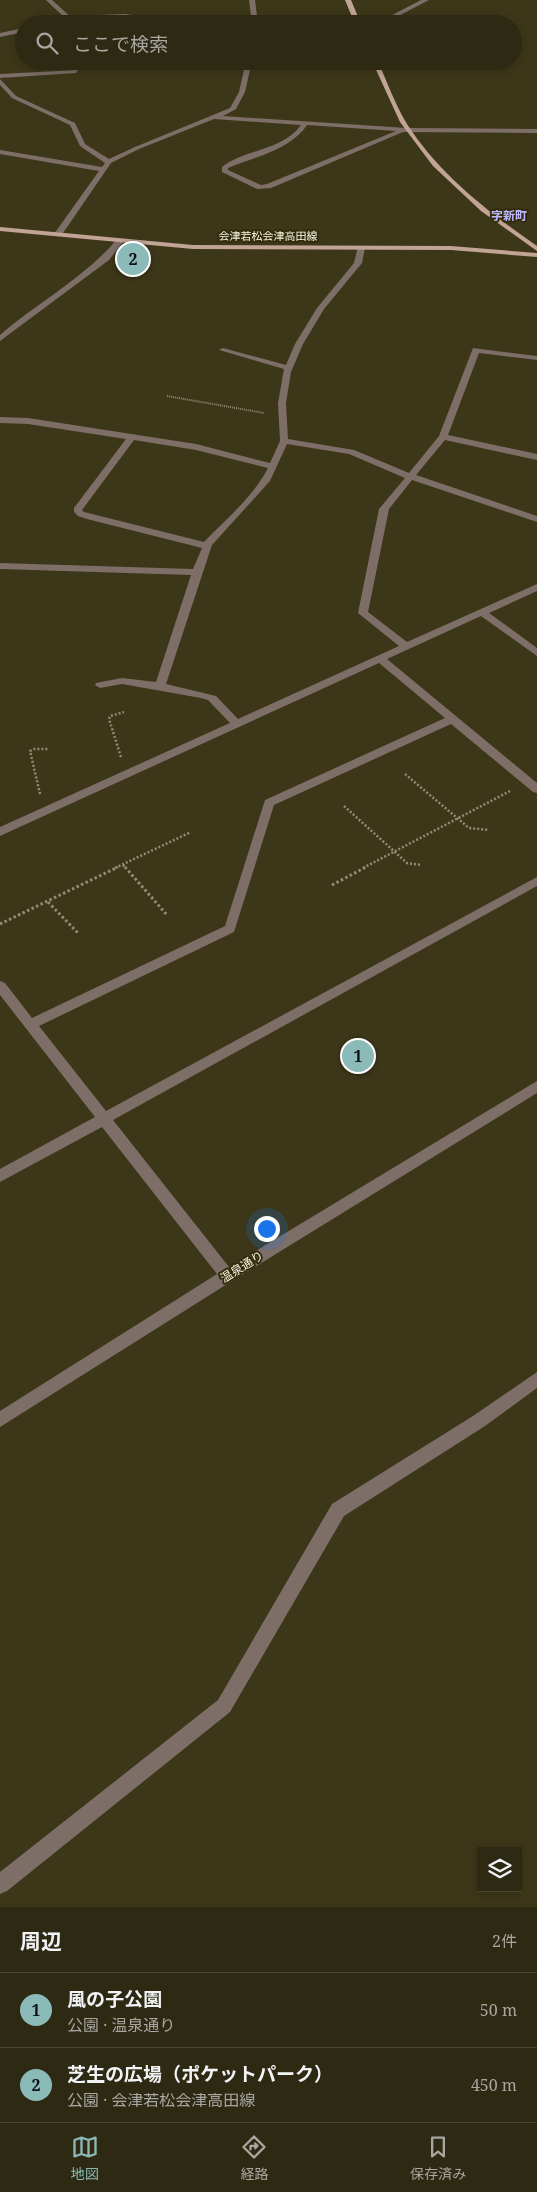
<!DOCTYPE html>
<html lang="ja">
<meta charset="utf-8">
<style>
:root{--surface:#2e2913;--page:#3a3521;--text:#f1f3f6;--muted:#a7a6a0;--line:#494533;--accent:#8bbbb9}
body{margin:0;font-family:"Noto Serif","Noto Sans JP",serif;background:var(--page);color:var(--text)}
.controls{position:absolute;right:15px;bottom:15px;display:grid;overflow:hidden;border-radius:0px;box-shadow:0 2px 8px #0003}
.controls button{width:45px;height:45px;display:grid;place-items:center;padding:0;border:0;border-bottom:1px solid var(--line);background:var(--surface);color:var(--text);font:25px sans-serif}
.you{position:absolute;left:266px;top:1228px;width:18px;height:18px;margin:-12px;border:4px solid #fff;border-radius:50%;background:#1a73e8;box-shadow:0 0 0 8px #1a73e833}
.badge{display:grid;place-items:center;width:32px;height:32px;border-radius:50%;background:var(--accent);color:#111;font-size:16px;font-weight:700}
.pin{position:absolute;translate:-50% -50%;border:2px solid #fff;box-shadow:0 1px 5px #0006}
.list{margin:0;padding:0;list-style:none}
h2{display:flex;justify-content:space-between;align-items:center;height:65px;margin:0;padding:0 20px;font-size:21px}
h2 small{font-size:16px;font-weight:400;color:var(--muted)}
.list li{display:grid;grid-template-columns:32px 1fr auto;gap:15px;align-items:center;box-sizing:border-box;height:75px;padding:0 20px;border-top:1px solid var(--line)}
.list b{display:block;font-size:19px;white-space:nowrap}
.list p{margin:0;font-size:16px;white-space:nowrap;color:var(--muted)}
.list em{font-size:16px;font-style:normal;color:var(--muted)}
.icon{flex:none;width:28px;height:28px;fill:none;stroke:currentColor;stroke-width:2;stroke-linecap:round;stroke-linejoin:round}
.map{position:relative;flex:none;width:537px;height:1907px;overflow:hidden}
.search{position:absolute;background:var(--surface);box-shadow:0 2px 8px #0003;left:15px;right:15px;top:15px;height:55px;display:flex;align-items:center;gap:12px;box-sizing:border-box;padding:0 18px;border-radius:28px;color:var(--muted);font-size:19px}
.sheet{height:215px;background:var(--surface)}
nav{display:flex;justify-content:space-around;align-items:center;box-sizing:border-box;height:70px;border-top:1px solid var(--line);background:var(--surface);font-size:14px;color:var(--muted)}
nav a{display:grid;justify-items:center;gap:2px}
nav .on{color:var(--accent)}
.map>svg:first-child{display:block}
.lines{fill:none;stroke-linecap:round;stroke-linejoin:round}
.path-far2{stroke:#918c73;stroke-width:2;stroke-dasharray:1 1;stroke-linecap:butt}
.path-far1{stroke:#918c73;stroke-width:2.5;stroke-dasharray:2 2;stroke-linecap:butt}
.path{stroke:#918c73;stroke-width:3;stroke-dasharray:2.5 2.5;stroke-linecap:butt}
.minor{fill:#7d6e67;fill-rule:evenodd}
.major{fill:#c1a495;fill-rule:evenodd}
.labels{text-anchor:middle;stroke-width:4;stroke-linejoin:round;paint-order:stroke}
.far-street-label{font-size:11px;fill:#f8f5e3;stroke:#332d0e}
.far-quarter-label{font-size:12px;font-weight:bold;fill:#bcb7ff;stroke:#332d0e}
.street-label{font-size:12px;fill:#f8f5e3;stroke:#332d0e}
</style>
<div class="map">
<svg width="537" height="1907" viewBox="0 0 537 1907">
<rect width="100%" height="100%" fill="#3d3719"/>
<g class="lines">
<polyline class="path-far2" points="167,396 264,413"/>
<g class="path-far1">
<polyline points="121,757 109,719 110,716 124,712"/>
<polyline points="405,774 469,828 489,830"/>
<polyline points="40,794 30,751 34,749 49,749"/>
<polyline points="344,806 407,863 421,865"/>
<polyline points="123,865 126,868"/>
<polyline points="115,868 191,832"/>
<polyline points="363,868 510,791"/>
</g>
<g class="path">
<polyline points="125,867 167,915"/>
<polyline points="332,885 366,867"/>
<polyline points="48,902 78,933"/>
<polyline points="0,924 118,867"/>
</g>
<g class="minor">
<polygon points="46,0 52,0 74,20 99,15 125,14 207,24 184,24 125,18 58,24 68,21"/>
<polygon points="249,0 255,0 258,24 252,24"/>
<polygon points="421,0 429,0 383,24 375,24"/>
<polygon points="24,28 24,32 0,37 0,33"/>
<path d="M246,61H252L245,92L236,109L223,116L407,128L537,129V133L403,132L271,188L257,189L222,172V167C245,149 282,151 301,125L214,119L139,149L111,163L61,236H58L54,234L99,171L0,154V150L102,167L105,163L80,146L70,125L12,98L0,85V79L16,96L75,123L85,144L109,159L135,147L230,108L239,92ZM307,125L396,131L267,184L261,185L228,170V168C255,157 290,150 307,125Z"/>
<polygon points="78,70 76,73 0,78 0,74"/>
<path d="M117,239L124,241L109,260L0,341V335C37,303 88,275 117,239Z"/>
<path d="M358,246L365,248L362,263L324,309L303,344L291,372L286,403L288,439L354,450L409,473L439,436L473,348L537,356V360L479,353L448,435L537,454V460L445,440L416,475L537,516V522L412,480L389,509L368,612L407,642L537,584V591L489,613L537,648V656L481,616L387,659L537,783V793L533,792L451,724L274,805L234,932L39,1026L106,1111L537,877V886L113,1120L229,1267L537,1081V1093L232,1281L0,1427V1411L217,1274L102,1127L0,1182V1169L95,1117L0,995V981L5,983L32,1018L225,926L265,800L445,718L379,663L0,836V827L230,723L208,700L201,698L122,684L100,688L95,685L96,683L122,678L156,682L191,575L0,569V563L193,569L202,548L87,519L78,516L74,512V508L126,439L28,424L0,423V417L28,418L196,444L270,463L280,441L278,403L284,369L219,350L223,348L286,365L295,344L317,308L354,263ZM134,440L196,450L268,468C253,497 226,519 204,542L84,512L82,510ZM287,444L349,454L405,478L379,509L358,613L399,646L238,719L216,696L166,684L212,545L270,481Z"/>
<polygon points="537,1372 537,1388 485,1426 344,1516 230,1712 7,1891 0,1894 0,1872 218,1700 332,1504 473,1416"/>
</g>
<g class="major">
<polygon points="345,0 351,0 361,24 355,24"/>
<path d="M372,61H378C387,82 395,104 407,124C439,174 488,212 537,246V251L481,211L433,166L400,122Z"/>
<polygon points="0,227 193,245 451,246 537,253 537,257 451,250 193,249 0,231"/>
</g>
</g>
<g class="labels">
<g class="far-street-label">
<text x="268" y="240">会津若松会津高田線</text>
</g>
<g class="far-quarter-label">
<text x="509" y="220">字新町</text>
</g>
<g class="street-label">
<text transform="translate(242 1267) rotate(-32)" y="4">温泉通り</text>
</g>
</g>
</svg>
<div class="controls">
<button><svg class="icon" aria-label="layers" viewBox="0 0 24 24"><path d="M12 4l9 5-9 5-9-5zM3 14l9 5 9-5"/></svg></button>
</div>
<div class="you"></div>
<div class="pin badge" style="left:358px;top:1056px">1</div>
<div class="pin badge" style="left:133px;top:259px">2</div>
<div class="search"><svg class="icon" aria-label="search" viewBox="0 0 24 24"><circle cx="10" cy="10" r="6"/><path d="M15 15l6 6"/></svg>ここで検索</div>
</div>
<section class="sheet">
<h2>周辺<small>2件</small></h2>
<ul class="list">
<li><span class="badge">1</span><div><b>風の子公園</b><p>公園 · 温泉通り</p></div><em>50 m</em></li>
<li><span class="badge">2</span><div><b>芝生の広場（ポケットパーク）</b><p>公園 · 会津若松会津高田線</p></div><em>450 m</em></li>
</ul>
</section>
<nav>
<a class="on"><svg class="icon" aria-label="map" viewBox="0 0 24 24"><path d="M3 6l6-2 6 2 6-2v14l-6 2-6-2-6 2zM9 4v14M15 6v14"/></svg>地図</a>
<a><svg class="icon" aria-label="directions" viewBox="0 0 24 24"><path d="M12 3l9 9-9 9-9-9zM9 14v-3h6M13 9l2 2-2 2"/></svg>経路</a>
<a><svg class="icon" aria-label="saved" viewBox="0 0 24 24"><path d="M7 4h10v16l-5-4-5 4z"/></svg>保存済み</a>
</nav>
